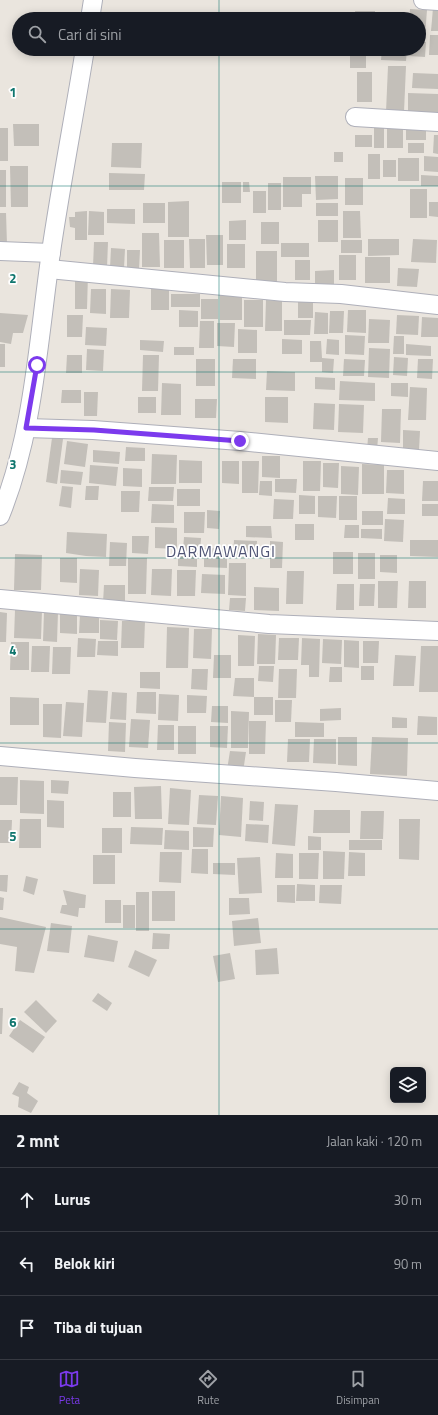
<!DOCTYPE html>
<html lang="id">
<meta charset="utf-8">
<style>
:root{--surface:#171b24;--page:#242831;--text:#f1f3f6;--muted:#9ea1a6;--line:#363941;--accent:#7c3aed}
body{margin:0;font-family:"Titillium Web",sans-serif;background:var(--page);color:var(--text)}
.controls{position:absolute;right:12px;bottom:12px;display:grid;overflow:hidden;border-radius:6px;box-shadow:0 2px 10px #0003}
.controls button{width:36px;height:36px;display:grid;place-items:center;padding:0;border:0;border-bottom:1px solid var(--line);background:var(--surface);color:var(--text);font:20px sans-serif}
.stop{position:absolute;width:12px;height:12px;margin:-9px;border:3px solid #7c3aed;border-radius:50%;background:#fff}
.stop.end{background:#7c3aed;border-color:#fff;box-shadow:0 1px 4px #0008}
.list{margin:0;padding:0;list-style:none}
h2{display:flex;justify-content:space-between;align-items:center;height:52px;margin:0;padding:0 16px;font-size:17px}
h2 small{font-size:13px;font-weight:400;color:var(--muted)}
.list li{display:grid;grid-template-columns:26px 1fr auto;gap:12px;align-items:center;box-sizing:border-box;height:64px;padding:0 16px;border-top:1px solid var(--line)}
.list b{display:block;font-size:15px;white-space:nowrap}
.list em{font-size:13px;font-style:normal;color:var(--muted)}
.icon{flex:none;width:22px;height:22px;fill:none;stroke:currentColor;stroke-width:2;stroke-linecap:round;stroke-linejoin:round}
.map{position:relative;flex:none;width:438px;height:1115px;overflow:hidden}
.search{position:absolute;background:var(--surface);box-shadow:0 2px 10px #0003;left:12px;right:12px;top:12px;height:44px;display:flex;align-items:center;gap:10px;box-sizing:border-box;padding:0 14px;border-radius:22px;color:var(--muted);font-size:15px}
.sheet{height:244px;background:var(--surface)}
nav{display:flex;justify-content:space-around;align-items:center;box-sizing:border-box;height:56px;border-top:1px solid var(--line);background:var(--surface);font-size:11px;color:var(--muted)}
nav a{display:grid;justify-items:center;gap:2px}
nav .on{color:var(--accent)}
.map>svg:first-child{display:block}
.building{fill:#c3bfb9}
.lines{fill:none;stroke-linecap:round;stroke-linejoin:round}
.minor-casing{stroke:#aeafb9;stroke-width:20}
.minor{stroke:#fff;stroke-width:18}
.route{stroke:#7c3aed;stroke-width:5}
.grid{fill:none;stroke:#0f766e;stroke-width:1;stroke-opacity:0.55}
.labels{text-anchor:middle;stroke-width:3.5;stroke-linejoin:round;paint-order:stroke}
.quarter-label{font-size:16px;letter-spacing:1px;fill:#505575;stroke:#fff}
.grid-label{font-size:13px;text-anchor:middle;font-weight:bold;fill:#0f766e;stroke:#fff;stroke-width:3.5;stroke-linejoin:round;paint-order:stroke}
</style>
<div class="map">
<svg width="438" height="1115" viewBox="0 0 438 1115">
<rect width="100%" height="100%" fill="#eae5de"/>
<g class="building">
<polygon points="433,8 438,8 438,31 431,31"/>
<polygon points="410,9 427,10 425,36 419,36 419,19 409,19"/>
<polygon points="355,11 375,11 375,19 356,19"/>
<polygon points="430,35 438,35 438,55 429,55"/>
<polygon points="419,41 426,42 425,57 409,56 409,49 419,49"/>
<rect x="350" y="49" width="16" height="19"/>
<polygon points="382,49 407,49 406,61 381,60"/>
<polygon points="388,66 406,66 404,112 386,112"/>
<rect x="357" y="72" width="15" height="30"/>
<polygon points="413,73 438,74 438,89 412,88"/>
<polygon points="408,93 438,94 438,114 408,113"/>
<polygon points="13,124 39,124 39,146 14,146"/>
<rect x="387" y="125" width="16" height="23"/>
<rect x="374" y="126" width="10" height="22"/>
<rect x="406" y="127" width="20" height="13"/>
<rect x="0" y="128" width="8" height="33"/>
<rect x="355" y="135" width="17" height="12"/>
<polygon points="434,135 438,135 438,154 433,153"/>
<polygon points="112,143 142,143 141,168 111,167"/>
<rect x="408" y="143" width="16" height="10"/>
<rect x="334" y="152" width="9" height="10"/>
<rect x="368" y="154" width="12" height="25"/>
<polygon points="424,156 438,157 438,172 424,171"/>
<rect x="398" y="158" width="21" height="23"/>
<rect x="383" y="160" width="13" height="17"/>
<polygon points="10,166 28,166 28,207 11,207"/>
<rect x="0" y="170" width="6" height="37"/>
<polygon points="109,173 145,174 144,190 109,190"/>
<polygon points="421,175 438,176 438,186 421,186"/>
<polygon points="315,176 338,176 338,199 316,200"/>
<polygon points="283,177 311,177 311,194 302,194 302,207 283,207"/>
<rect x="345" y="178" width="18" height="27"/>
<rect x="222" y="182" width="19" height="21"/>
<polygon points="243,182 249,182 250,192 243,192"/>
<rect x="268" y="183" width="13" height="27"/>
<rect x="410" y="189" width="17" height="29"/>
<rect x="253" y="191" width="13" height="22"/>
<polygon points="189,201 189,237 168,237 168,202"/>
<polygon points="429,202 438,202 438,217 429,216"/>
<rect x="143" y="203" width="22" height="20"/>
<rect x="316" y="203" width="22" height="13"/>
<polygon points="107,209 135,209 135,224 107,223"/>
<polygon points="87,211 87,240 75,240 75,228 70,227 69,217 75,217 75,212"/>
<polygon points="89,211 104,212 104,235 88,235"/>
<polygon points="343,211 360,211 361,238 343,238"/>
<polygon points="0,213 6,213 7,245 0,245"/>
<polygon points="246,220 246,240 229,240 229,221"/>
<rect x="318" y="220" width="20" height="22"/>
<rect x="261" y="222" width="18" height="22"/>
<polygon points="142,233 159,233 160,267 142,267"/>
<polygon points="206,235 223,235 223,265 207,265"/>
<polygon points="189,239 205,239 205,268 190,268"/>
<polygon points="368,239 399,239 399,255 368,256"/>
<polygon points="413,239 437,240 436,263 411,262"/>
<rect x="164" y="240" width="20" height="28"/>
<rect x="341" y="240" width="21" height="13"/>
<polygon points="94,242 108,242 107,268 93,267"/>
<rect x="281" y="243" width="28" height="14"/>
<rect x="227" y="244" width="18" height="24"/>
<polygon points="111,248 125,249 124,268 110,268"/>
<polygon points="127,250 140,250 139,270 127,269"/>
<rect x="256" y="251" width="21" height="32"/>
<rect x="339" y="255" width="17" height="25"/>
<rect x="365" y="257" width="25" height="26"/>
<rect x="295" y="260" width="15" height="20"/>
<polygon points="398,268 419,269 417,287 397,286"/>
<polygon points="334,270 334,286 315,287 315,271"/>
<polygon points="75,274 88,274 87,309 75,309"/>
<rect x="151" y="288" width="18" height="22"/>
<polygon points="91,289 106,289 106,314 90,313"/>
<polygon points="111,289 130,290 129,318 110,318"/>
<rect x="171" y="294" width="29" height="13"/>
<rect x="220" y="295" width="22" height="25"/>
<rect x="201" y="299" width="17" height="20"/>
<rect x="244" y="300" width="19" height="27"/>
<polygon points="266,300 282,301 282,331 265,331"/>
<rect x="298" y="302" width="15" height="16"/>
<polygon points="179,310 198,311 198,327 179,327"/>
<polygon points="348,310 366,310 366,333 347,332"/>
<polygon points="330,311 344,311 343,333 329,333"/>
<polygon points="315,312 328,313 328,334 314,334"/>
<polygon points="0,313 28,315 23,333 13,333 11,344 0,342"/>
<polygon points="67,315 83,315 82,337 67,337"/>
<polygon points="397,315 419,316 418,335 396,334"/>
<polygon points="422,317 438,318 438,337 421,337"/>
<polygon points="369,319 390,320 389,343 368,343"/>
<polygon points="284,320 311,320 310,335 284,335"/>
<polygon points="200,321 214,321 214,348 199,348"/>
<polygon points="217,323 235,323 234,347 217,346"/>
<polygon points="86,327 107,328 106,346 85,345"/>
<polygon points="238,329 257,330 257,353 238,353"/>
<polygon points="345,335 365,336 364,355 345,354"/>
<polygon points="394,336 404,336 404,354 393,354"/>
<polygon points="282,339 302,340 302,354 282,354"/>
<polygon points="327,339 339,340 339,355 326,354"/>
<polygon points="140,340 164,341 163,352 140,350"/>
<polygon points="310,341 321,341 322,358 334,359 333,373 322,372 322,362 310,362"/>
<rect x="0" y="344" width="5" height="23"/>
<polygon points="406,344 431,346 431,356 406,355"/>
<rect x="174" y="347" width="20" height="8"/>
<polygon points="369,348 390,349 389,378 368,377"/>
<polygon points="87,349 104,350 103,371 86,370"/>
<polygon points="67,355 82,355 82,373 66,373"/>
<polygon points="143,355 159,355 158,391 142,391"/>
<polygon points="394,357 408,358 407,376 393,375"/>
<rect x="196" y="359" width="19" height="27"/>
<polygon points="233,359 256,359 256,379 232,378"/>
<polygon points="344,359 365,360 364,376 343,376"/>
<polygon points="418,359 433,359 432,379 417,378"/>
<polygon points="267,371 295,372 295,391 266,390"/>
<polygon points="315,377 335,378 335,390 315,389"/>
<polygon points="340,381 375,383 375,401 339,400"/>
<polygon points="162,383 181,384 181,415 161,415"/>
<polygon points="391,383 408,383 408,397 391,396"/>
<polygon points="410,387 427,388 426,420 408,420"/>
<polygon points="62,390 81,390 81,403 61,403"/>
<polygon points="84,392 98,392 97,416 84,416"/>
<rect x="138" y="397" width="18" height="16"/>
<polygon points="265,397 288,397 288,423 265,422"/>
<polygon points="195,399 217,399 216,418 195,418"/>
<polygon points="314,403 335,404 334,430 313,429"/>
<polygon points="339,404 364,405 363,433 338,432"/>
<polygon points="382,409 401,409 400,443 381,442"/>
<polygon points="403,430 420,431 419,450 403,449"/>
<polygon points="52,438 63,439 57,484 46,482"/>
<polygon points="368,438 378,438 377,450 367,450"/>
<polygon points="67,441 88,444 85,467 64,464"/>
<polygon points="126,447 145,448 145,461 125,461"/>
<polygon points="93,450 120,452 119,464 93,462"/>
<polygon points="152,454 177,455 176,484 151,484"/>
<polygon points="262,456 280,456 280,478 262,477"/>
<polygon points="179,460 202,461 202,483 179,483"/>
<polygon points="222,461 239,461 239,484 222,483"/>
<polygon points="242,461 259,461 258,493 242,493"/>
<polygon points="303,461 321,461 320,491 303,491"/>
<polygon points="323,463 339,463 338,488 323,487"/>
<polygon points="362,464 384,465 384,494 362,494"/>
<polygon points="90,465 118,467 116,486 89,483"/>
<polygon points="341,466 359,467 358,495 341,494"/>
<polygon points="123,468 142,469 142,487 123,486"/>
<polygon points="61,470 83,472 81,485 60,483"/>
<polygon points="387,470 404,470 404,494 386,493"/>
<polygon points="275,479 297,479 296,493 275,492"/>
<polygon points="260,481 272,481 272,496 259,495"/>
<polygon points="423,481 438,481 438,501 422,501"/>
<polygon points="62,486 73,487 71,508 59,506"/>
<polygon points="86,486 99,486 98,500 85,500"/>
<polygon points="149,487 174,487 173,501 148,501"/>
<rect x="177" y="489" width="23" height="17"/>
<polygon points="121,491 140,491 139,512 121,512"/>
<polygon points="299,495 315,496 315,514 299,514"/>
<polygon points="318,496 337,496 336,518 318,517"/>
<rect x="339" y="496" width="18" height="24"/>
<polygon points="388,498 405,499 405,514 387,514"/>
<polygon points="274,499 294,500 293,519 273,519"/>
<polygon points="152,504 174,505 174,523 151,523"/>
<rect x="422" y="504" width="16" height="12"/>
<polygon points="207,510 220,511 219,529 207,528"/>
<rect x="362" y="511" width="21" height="14"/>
<polygon points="184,512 205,512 204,533 184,533"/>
<polygon points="385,519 404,520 403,542 384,541"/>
<rect x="295" y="524" width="19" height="16"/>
<polygon points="345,525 359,525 359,538 344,538"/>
<polygon points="246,526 271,526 272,538 246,537"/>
<polygon points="155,527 177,528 177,549 155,548"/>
<polygon points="361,529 382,529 382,539 361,538"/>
<polygon points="67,532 107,534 106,557 86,556 66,553"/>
<polygon points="132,536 149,536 148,554 132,553"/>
<polygon points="184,537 201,538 200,552 183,551"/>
<polygon points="234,540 257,541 256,556 233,555"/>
<polygon points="410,540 438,540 438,557 410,556"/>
<polygon points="270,541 283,542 282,568 270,568"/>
<polygon points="110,542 127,543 126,566 109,566"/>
<polygon points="204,548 227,549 227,568 204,567"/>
<rect x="333" y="552" width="20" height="22"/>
<rect x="358" y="553" width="17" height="26"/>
<polygon points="15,554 42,555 41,590 14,590"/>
<polygon points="380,555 397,555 397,573 380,572"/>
<polygon points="178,556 197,556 197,567 178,566"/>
<polygon points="60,558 77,558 77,583 60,582"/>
<polygon points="128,558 147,558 146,594 128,594"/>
<polygon points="229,563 246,563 246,596 228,595"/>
<polygon points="80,569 99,570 98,596 79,595"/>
<polygon points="152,569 172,569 171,596 151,595"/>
<polygon points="177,570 196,570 195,596 177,596"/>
<polygon points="287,571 304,571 303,604 286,604"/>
<polygon points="202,574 225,575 225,594 201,593"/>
<polygon points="378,581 398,581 397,608 378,608"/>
<polygon points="409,581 426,581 426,608 408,608"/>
<polygon points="337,584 354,584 354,610 336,610"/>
<polygon points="360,584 375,584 374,606 359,606"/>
<polygon points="104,585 125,585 125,604 103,603"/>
<polygon points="254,587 279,588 279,611 254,610"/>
<polygon points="230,598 246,598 245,611 229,610"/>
<polygon points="15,610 42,610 41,639 14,638"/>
<polygon points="0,612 7,613 6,642 0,642"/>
<polygon points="44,612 58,612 57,642 43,641"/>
<polygon points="60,613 77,613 77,634 60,633"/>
<polygon points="80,614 99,614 99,633 79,633"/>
<polygon points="100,620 118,621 117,640 100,639"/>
<polygon points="122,621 145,621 144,648 121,648"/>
<polygon points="167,627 189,628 188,668 166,668"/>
<polygon points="194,629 212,629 211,659 193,658"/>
<polygon points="258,634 276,635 275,664 257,664"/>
<polygon points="238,635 255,636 254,666 238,666"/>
<polygon points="78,638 96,639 95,657 77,657"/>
<polygon points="279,638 299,638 298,660 278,660"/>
<polygon points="302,638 320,639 319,677 309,677 309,665 301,665"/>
<polygon points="323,639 342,640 341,664 322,663"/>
<polygon points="344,640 359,641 359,668 344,667"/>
<polygon points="98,641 118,641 118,656 97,655"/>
<polygon points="363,641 379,641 378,663 363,663"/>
<polygon points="11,642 29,642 29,670 10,670"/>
<polygon points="32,646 50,646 49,672 31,672"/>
<polygon points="421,646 438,646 438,692 419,692"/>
<polygon points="53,647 71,647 70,674 52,674"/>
<polygon points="214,655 231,655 231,678 213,678"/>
<polygon points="395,655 416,656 414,686 393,686"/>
<polygon points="259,666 274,666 273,682 258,681"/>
<rect x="361" y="666" width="13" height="14"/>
<polygon points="330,667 342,667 342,682 329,682"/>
<polygon points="192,669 208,669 207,690 191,689"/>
<polygon points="279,669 297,669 296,698 278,698"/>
<polygon points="140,672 160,672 160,689 140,688"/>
<polygon points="235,678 254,678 254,697 233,696"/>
<polygon points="88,690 108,691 106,723 86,722"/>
<polygon points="112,692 127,693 126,720 110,719"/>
<polygon points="137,692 156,692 156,714 136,713"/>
<polygon points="159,694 179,695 178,721 158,720"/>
<polygon points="187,695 207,696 206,713 187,713"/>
<polygon points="10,697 39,698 39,725 10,725"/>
<rect x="254" y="697" width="19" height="18"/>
<polygon points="275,700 292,700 291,722 275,722"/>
<polygon points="66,702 84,703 82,737 63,736"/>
<polygon points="43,704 62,704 61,738 43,737"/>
<polygon points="212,706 228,706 228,723 211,722"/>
<polygon points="341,708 341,720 320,721 320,709"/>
<polygon points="231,711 249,712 248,748 231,748"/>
<polygon points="418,716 437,717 437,735 417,735"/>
<polygon points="392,717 407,718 407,728 392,728"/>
<polygon points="131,719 150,720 148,748 129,747"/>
<polygon points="249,721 266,721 265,754 249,754"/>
<polygon points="109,722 126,723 125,752 108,751"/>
<polygon points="295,722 324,723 324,737 295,737"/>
<polygon points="158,725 174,725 174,750 157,750"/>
<rect x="178" y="726" width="18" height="28"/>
<polygon points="210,726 228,726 227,748 210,747"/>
<polygon points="338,737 357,737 357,766 338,765"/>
<polygon points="372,737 408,738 407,776 370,774"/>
<polygon points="288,739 310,739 309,762 287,762"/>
<polygon points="314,739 336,739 336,764 313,763"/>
<polygon points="230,751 246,752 243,772 227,770"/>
<polygon points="0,777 18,777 17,805 0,805"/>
<polygon points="20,780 44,781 44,814 20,813"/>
<polygon points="51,780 69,781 68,794 51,793"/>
<polygon points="161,786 162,819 135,819 134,787"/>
<polygon points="170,788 191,790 189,825 168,824"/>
<rect x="113" y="792" width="18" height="25"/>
<polygon points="199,795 218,796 216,825 197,824"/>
<polygon points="221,796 243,798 241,837 219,835"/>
<polygon points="47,800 64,801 64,828 47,827"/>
<polygon points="250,801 264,802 263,821 249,820"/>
<polygon points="275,804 298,805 295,846 272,844"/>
<polygon points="314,810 350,810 350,833 313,833"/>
<polygon points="361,811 384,811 383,839 360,839"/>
<polygon points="20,819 41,819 41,848 19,848"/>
<polygon points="399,819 420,819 419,860 399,859"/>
<polygon points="0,820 12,820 11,843 0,843"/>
<polygon points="246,824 269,825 268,843 245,841"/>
<polygon points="131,827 163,828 162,845 130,844"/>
<polygon points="193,827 214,828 213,847 193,847"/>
<rect x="102" y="828" width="20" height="25"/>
<polygon points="165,830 189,831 189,850 164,849"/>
<polygon points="308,836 321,837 321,850 308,850"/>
<rect x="349" y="840" width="33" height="10"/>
<polygon points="192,849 208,849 208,874 191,873"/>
<polygon points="323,851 345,852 344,879 323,879"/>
<polygon points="160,852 182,852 181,883 159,882"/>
<polygon points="349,852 365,853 365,876 348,876"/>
<polygon points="276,853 293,854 293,878 275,878"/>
<polygon points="299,853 319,853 318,879 299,879"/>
<rect x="93" y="855" width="22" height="29"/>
<polygon points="260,857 262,893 239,894 237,858"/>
<polygon points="213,863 235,863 235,875 213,874"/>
<polygon points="0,875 8,875 7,892 0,891"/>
<polygon points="26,876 38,879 34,895 23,891"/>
<polygon points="297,884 315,885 315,901 296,901"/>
<polygon points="277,885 295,885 295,903 277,902"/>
<polygon points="320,885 342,885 341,904 319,903"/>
<polygon points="63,890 86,895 85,908 79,908 78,917 60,913 62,905 67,905"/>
<rect x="152" y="891" width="23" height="30"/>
<rect x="136" y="892" width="13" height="39"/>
<polygon points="0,897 4,898 3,910 0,910"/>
<polygon points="229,898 249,898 250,914 229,915"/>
<rect x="105" y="900" width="16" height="23"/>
<rect x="123" y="905" width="12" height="23"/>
<polygon points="0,917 46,927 34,973 15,971 17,947 0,944"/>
<polygon points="258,918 261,943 234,946 232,921"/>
<polygon points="51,923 72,926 69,953 47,951"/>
<polygon points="153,933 170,934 169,949 152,949"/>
<polygon points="88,935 118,941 114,962 84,957"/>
<polygon points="277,948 279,974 256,975 255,950"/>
<polygon points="135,950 157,960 149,977 128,967"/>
<polygon points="230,953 235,979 218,982 213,956"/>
<polygon points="98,993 112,1003 107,1011 92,1001"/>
<polygon points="36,1000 57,1021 46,1033 24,1012"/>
<polygon points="0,1008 3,1008 2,1034 0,1034"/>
<polygon points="20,1020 45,1037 33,1053 9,1036"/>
<polygon points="19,1082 29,1087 27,1093 38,1101 31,1113 18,1107 19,1097 12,1094"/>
</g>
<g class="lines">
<g class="minor-casing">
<g id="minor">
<polyline points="423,0 438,1"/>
<polyline points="90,19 93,0"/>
<polyline points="355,117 438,122"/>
<polyline points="0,251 51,253"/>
<polyline points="49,269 285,292 341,294 438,305"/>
<polyline points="26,428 93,430 240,441 438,461"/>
<path d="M0,516C34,433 38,341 51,252C61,184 74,117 85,49"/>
<polyline points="0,599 269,624 438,631"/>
<polyline points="0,756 135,768 336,782 438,791"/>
</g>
</g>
<use href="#minor" class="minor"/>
</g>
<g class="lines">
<polyline class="route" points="37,365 26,428 94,430 240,441"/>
</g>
<path class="grid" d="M219,0V19M219,49V1115M0,186H438M0,372H438M0,558H438M0,743H438M0,929H438"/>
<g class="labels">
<g class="quarter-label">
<text x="221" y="557">DARMAWANGI</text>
</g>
</g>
<g class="grid-label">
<text x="13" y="97">1</text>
<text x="13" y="283">2</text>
<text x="13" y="469">3</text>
<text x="13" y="655">4</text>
<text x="13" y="841">5</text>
<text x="13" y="1027">6</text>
</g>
</svg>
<div class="controls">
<button><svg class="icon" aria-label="layers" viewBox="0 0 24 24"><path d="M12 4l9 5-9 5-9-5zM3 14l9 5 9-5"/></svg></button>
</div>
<div class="stop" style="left:37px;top:365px"></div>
<div class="stop end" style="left:240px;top:441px"></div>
<div class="search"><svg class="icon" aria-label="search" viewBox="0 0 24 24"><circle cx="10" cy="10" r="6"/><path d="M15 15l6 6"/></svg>Cari di sini</div>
</div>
<section class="sheet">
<h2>2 mnt<small>Jalan kaki · 120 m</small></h2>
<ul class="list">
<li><svg class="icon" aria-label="ahead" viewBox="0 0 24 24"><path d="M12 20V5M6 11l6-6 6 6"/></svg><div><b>Lurus</b></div><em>30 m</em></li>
<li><svg class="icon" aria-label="left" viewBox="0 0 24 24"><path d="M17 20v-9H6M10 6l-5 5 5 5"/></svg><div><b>Belok kiri</b></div><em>90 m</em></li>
<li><svg class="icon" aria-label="arrive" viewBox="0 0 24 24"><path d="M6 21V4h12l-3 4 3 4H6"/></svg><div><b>Tiba di tujuan</b></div></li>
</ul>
</section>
<nav>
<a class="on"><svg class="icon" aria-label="map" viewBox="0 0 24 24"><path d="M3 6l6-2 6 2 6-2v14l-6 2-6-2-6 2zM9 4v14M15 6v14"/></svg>Peta</a>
<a><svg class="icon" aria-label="directions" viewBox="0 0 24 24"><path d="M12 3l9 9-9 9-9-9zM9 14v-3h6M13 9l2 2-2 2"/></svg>Rute</a>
<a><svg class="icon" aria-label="saved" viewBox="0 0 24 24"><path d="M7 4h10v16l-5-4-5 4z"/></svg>Disimpan</a>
</nav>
